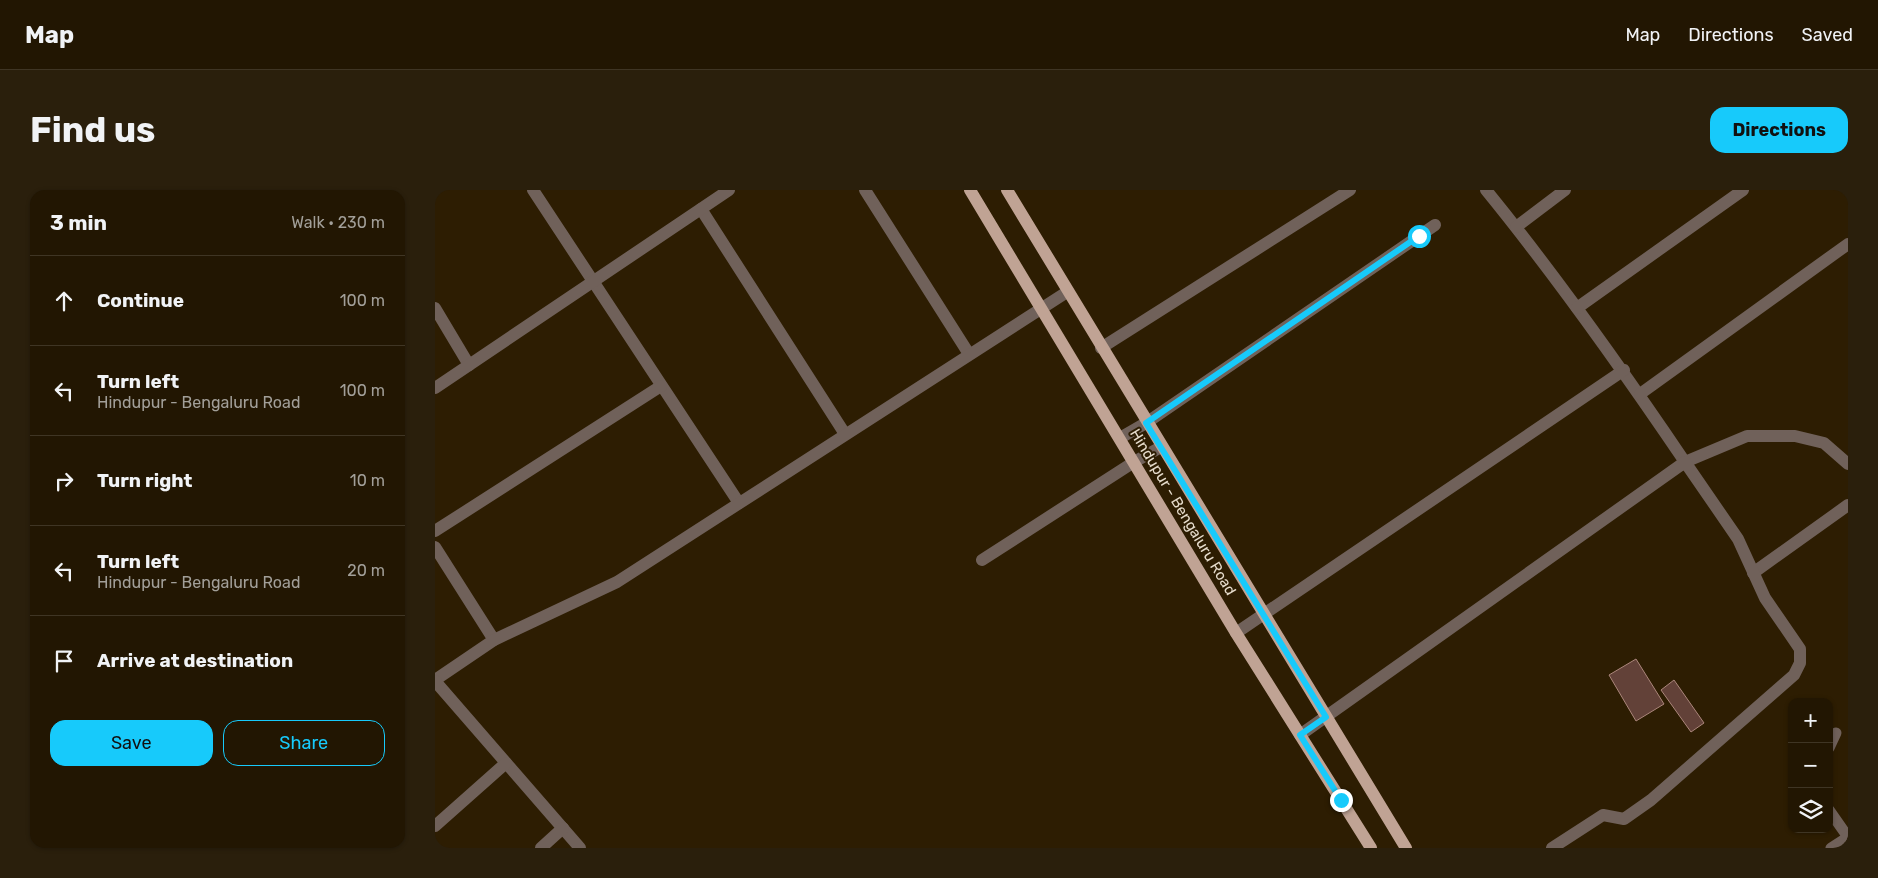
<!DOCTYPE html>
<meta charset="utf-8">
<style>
:root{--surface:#221602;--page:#2a1f0c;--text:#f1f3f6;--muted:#a29f99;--line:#3f3524;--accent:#17cafb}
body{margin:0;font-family:Rubik,sans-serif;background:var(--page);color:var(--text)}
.controls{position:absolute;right:15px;bottom:15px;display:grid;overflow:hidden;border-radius:10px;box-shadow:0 1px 4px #0004}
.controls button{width:45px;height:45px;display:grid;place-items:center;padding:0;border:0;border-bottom:1px solid var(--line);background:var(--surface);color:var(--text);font:25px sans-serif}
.stop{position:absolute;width:15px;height:15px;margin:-11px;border:4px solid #17cafb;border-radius:50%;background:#fff}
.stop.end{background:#17cafb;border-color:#fff;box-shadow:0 1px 5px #0008}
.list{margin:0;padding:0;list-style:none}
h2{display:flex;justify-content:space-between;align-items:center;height:65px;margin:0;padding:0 20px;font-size:21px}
h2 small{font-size:16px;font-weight:400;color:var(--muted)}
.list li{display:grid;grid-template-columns:32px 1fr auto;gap:15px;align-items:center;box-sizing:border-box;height:90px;padding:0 20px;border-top:1px solid var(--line)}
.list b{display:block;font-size:19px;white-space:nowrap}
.list p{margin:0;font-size:16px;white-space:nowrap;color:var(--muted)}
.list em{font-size:16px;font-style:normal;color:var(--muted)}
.actions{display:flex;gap:10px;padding:15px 20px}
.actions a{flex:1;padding:11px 0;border:1px solid var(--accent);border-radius:15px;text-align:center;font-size:18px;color:var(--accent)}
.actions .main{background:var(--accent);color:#111}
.icon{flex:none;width:28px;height:28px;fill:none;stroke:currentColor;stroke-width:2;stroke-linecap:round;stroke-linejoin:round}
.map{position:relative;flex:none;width:1413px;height:658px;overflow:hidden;border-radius:15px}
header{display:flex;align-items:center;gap:30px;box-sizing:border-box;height:70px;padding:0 25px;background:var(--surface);border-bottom:1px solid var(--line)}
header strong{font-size:24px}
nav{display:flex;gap:28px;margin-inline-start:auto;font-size:18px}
.intro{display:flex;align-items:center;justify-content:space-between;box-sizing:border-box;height:120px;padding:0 30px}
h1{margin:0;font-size:35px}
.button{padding:12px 22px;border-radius:15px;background:var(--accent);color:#111;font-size:18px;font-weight:700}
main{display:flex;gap:30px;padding:0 30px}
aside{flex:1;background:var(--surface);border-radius:15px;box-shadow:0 1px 4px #0004}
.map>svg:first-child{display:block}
.building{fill:#624138;stroke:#ab867b}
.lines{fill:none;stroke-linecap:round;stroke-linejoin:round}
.service{stroke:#70615a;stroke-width:11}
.minor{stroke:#70615a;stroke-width:12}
.primary{stroke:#c0a394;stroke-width:12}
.route{stroke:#17cafb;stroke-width:6}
.labels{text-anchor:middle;stroke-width:4;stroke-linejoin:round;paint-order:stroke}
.street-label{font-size:15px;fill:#e6dccc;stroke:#2d1d02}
</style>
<header>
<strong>Map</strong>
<nav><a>Map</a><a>Directions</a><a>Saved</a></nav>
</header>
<div class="intro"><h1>Find us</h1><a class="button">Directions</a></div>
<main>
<aside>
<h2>3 min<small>Walk · 230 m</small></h2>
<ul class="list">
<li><svg class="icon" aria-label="ahead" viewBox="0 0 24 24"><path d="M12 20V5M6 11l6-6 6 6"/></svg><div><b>Continue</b></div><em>100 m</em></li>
<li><svg class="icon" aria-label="left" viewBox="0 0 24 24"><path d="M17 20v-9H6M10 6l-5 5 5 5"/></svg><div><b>Turn left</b><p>Hindupur - Bengaluru Road</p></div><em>100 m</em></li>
<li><svg class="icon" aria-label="right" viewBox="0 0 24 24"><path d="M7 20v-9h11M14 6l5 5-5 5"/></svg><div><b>Turn right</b></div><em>10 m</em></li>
<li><svg class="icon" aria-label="left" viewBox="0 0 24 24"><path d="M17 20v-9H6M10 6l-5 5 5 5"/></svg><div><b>Turn left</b><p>Hindupur - Bengaluru Road</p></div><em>20 m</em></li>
<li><svg class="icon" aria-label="arrive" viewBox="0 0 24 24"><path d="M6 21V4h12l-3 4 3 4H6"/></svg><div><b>Arrive at destination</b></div></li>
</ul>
<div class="actions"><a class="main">Save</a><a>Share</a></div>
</aside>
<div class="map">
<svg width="1413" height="658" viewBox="0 0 1413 658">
<rect width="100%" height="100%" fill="#2d1d02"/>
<g class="building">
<polygon points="1201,469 1229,514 1201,531 1174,485"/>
<polygon points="1239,490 1269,533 1256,542 1226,500"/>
</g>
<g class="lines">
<g class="service">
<polyline points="1394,558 1401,543"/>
<polyline points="1394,620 1413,647"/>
<polyline points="1396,658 1413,647"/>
</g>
<g class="minor">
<polyline points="98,0 304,313"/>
<polyline points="430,0 534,164"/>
<path d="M1051,0C1122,87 1187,179 1250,272L1312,246H1360L1389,253L1413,274"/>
<polyline points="266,19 410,244"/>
<polyline points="1081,37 1130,0"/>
<polyline points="0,118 34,175"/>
<polyline points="1142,118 1308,0"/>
<polyline points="666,158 915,0"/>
<polyline points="0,198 294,0"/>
<polyline points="1205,204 1413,54"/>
<polyline points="685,248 711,233 1000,35"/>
<polyline points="0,341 226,196"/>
<polyline points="0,357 59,450"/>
<polyline points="547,370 699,272 726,257"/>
<polyline points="1318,383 1413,315"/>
<polyline points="801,443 1189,180"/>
<polyline points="0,490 59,450 182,392 632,102"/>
<polyline points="0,491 145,658"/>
<polyline points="865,545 1250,272 1303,349 1330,408 1365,459 1365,473 1359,485 1216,610 1189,629 1168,625 1117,658"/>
<polyline points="0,636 71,573"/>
<polyline points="106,658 128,638"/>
</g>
<g class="primary">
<polyline points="535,0 801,443 936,658"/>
<polyline points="572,0 971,658"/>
</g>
</g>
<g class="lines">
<polyline class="route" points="906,610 865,545 891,527 711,233 984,46"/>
</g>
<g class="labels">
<g class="street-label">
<text transform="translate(748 322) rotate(59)" y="5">Hindupur - Bengaluru Road</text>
</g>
</g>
</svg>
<div class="controls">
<button>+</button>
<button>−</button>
<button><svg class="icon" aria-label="layers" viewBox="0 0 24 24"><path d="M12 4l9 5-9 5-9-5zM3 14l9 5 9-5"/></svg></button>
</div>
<div class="stop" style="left:984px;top:46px"></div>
<div class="stop end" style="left:906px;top:610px"></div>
</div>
</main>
